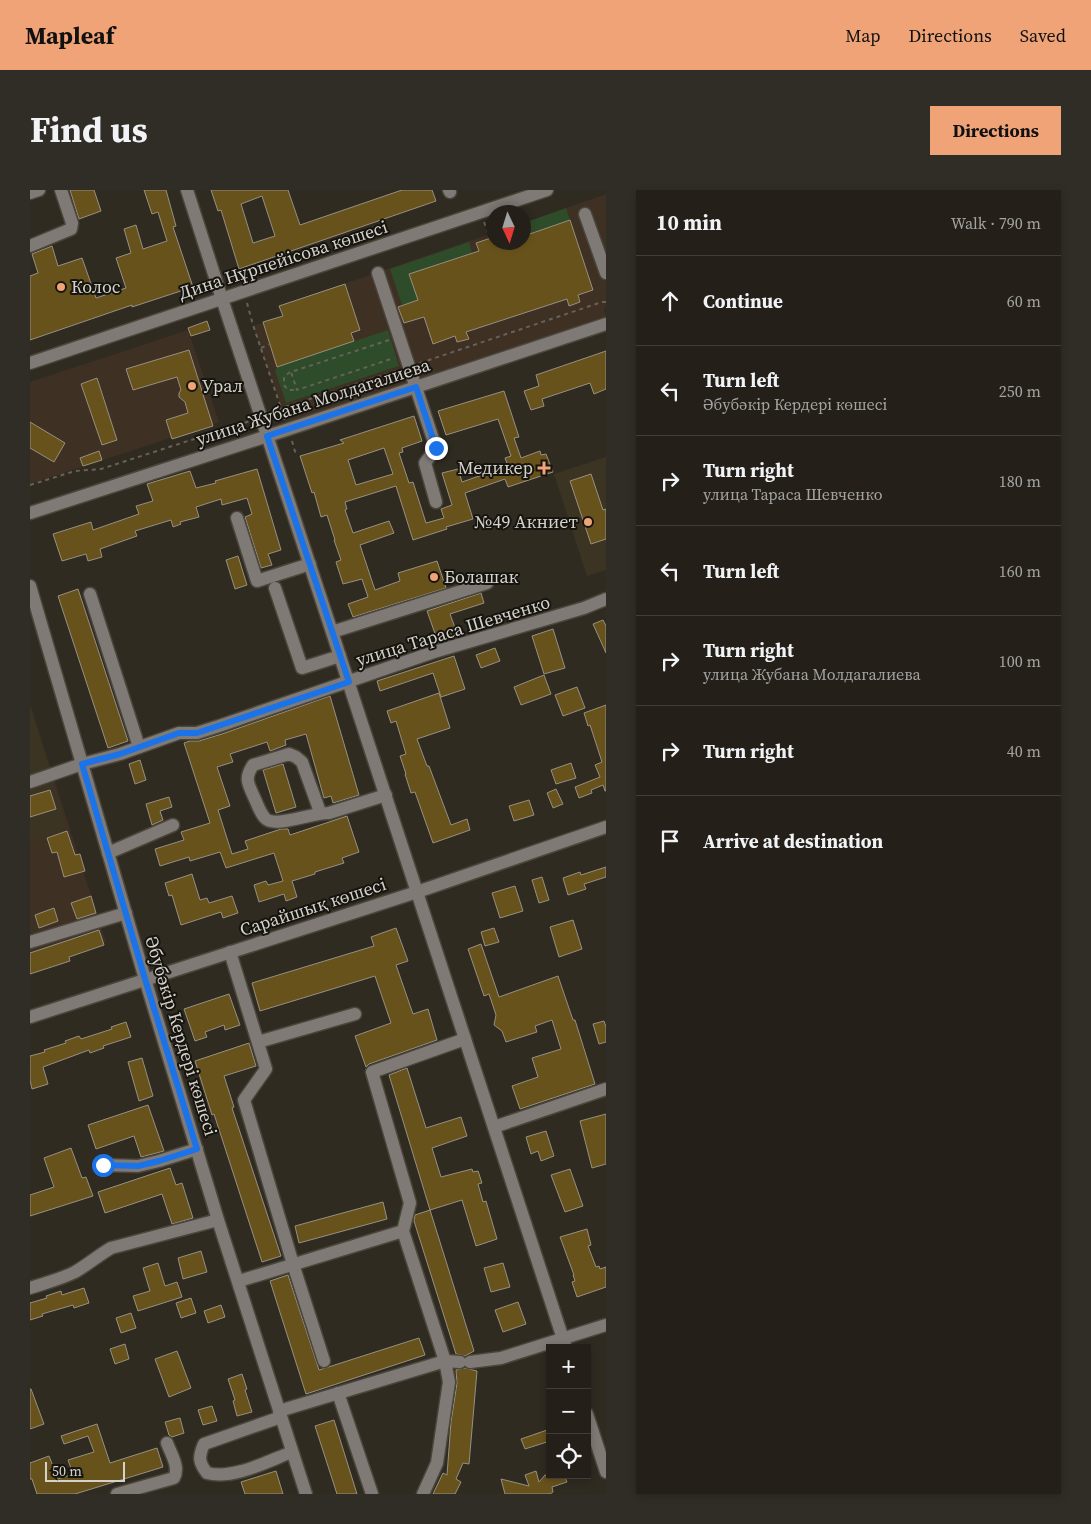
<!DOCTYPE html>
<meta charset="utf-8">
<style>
:root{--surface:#242019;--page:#302d26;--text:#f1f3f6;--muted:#a3a3a2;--line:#413e38;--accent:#efa377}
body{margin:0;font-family:"Source Serif 4",serif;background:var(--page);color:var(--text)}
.controls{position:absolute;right:15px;bottom:15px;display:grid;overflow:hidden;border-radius:0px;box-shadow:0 2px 8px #0003}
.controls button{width:45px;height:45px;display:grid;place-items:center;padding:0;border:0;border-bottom:1px solid var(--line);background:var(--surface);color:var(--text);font:25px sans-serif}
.compass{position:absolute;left:456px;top:15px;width:45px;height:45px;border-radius:50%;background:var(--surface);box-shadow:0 2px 8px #0003;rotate:176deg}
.scale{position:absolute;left:15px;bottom:12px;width:80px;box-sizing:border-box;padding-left:5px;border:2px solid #d5d2cb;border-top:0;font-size:14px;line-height:18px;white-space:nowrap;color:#d5d2cb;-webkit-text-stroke:4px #16140f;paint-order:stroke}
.stop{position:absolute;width:15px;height:15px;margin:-11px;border:4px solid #1a73e8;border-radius:50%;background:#fff}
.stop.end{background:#1a73e8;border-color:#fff;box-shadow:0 1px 5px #0008}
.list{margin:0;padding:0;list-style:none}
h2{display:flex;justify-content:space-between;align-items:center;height:65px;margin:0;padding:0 20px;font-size:21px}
h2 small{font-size:16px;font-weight:400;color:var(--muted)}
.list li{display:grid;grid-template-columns:32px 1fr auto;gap:15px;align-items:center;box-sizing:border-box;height:90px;padding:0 20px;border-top:1px solid var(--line)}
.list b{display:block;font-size:19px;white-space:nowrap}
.list p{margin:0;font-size:16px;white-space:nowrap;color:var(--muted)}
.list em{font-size:16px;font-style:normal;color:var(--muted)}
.icon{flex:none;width:28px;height:28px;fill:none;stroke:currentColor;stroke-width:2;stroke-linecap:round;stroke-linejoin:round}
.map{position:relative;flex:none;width:576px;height:1304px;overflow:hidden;border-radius:0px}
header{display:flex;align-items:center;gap:30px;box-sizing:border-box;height:70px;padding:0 25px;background:var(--accent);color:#111}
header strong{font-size:24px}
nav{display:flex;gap:28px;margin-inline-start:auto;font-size:18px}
.intro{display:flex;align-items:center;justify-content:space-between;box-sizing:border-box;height:120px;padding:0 30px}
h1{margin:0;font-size:35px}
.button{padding:12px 22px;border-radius:0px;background:var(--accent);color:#111;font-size:18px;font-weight:700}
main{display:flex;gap:30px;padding:0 30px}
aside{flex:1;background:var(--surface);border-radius:0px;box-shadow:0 2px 8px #0003}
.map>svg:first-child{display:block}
.commercial{fill:#3e3023}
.built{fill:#3b3423}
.green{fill:#2e4c29}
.building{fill:#68521c;stroke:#969083;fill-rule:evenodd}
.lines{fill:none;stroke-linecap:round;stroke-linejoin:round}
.minor-casing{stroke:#4a463c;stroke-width:15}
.path{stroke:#666259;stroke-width:2;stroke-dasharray:4 4;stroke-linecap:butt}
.minor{stroke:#807a76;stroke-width:12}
.route{stroke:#1a73e8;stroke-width:6}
.poi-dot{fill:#efa377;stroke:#16140f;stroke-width:2}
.labels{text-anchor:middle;stroke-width:4;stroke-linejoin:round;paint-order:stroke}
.street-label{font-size:18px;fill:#d5d2cb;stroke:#16140f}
.poi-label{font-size:18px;fill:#d5d2cb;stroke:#16140f;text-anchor:start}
</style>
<header>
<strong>Mapleaf</strong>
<nav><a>Map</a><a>Directions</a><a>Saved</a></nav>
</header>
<div class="intro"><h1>Find us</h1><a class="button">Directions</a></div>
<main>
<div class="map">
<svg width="576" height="1304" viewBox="0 0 576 1304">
<rect width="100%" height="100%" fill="#302b21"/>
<g class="commercial">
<polygon points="576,4 576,117 574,118 576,128 257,234 223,136 252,126 249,116 463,43 463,52 493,52 494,33"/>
<polygon points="158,140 189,232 0,294 0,192"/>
<polygon points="0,514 76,752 0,776"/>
</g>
<g class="built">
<polygon points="576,267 576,380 557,386 524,284"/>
<polygon points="0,515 37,638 0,653"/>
</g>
<g class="green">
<polygon points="536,18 540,30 494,46 494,33"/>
<polygon points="439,52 442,63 379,84 388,110 372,115 360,79"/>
<polygon points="358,140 369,176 256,213 245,181 247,177"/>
</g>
<g class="building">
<polygon points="40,0 64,0 71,21 49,29"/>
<polygon points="114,0 136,0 146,36 143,37 163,97 102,117 102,115 0,150 0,86 8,83 2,64 22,56 28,76 52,68 66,108 96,98 86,68 101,63 94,39 106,35 113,59 137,51 128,22 122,24"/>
<path d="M181,0H258L270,35L372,0H402L406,11L209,79L191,20L188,21ZM232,6L245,46L223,53L211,14Z"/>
<polygon points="540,30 563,100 548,105 550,112 539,116 537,109 436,142 439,149 427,152 425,146 403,154 394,127 374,133 368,117 388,110 379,84 449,61 446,53 464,47 464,52 494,52 494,46"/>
<polygon points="315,94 330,140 321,143 324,151 247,177 233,132 253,126 249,116"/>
<polygon points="177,131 180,140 161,146 158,138"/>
<polygon points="159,160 183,236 142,249 136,230 158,223 155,212 149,207 149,203 151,200 147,187 103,200 96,179"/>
<polygon points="576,161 576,199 564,204 560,193 512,209 514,216 501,220 494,201 509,196 506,185"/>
<polygon points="67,188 87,250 72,255 51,194"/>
<path d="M474,201L489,247L484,248L491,268L510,261L511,265L516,264L523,282L478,297L475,289L435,303L443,329L416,337L417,339L383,350L366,296L315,312L317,319L315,320L323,343L359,331L364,343L330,355L345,400L370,391L368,383L407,371L416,398L323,427L318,414L338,407L332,389L313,394L306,372L311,370L304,350H305L297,325L291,327L284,302L282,303L270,266L314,253L310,250L384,226L392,251L372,258L373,262L369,263L379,293L383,292L396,333L414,328L411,319L422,315L412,283L428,279L432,292L478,276L475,268L481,266L468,229L416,245L408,221ZM354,258L363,284L326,295L318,270Z"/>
<polygon points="0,232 35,253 24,272 0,258"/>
<polygon points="69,261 72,270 53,276 50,268"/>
<polygon points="227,279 251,360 238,364 242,375 231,378 215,327 222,324 217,308 192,315 191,309 166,317 169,327 150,332 151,334 143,337 141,330 105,341 107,346 70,359 72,367 58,371 56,364 32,371 23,344 61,332 63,340 109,324 106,316 123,311 117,294 160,281 166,298 186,293 185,291"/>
<polygon points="561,284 573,320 576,319 576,349 561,354 540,291"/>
<polygon points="208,366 217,395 205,399 196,370"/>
<polygon points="48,399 98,551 78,558 28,406"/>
<polygon points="451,403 454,413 420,424 428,446 408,452 397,421"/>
<polygon points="573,430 576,436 576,463 563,434"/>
<polygon points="523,439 535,478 514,484 502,446"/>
<polygon points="465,458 470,471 451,478 446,465"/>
<polygon points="424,466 435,499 411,507 403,483 350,501 347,491"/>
<polygon points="514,485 521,504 491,515 484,497"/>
<polygon points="547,497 555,518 533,526 525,505"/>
<polygon points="409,503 420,538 387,549 397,576 399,576 421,635 437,629 440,640 403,653 385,602 381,603 375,584 376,584 370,566 376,564 366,531 361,533 357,521"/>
<polygon points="300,506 329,605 303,613 301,606 294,608 276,544 255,550 256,555 240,561 237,552 200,564 203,572 187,577 200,616 188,620 202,664 218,659 215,651 251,639 258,639 260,645 317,626 329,662 312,668 314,673 285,682 285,684 262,691 267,707 256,711 254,704 229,712 224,695 236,691 238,695 253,691 244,663 196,678 190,662 160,671 159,667 130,676 125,659 154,650 151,642 180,633 154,553 160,551 169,551 192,544"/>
<polygon points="576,515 576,601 575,601 573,595 561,600 562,603 549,608 545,597 570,587 565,575 572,572 560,535 558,536 554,523"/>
<polygon points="110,570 116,590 105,594 99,574"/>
<polygon points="541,573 546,588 526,594 521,580"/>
<polygon points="253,574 266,617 246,623 233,580"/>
<polygon points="526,599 533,614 523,618 517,603"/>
<polygon points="20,600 26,619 0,627 0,606"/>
<polygon points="139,607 142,617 130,621 133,630 122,635 116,614"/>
<polygon points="499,610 504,625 484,631 479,616"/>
<polygon points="37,641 45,665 50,664 55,681 34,687 27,662 22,663 17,648"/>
<polygon points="576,677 576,687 554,694 556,699 538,705 533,688 550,682 551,685"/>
<polygon points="162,684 170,710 177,708 179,713 202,706 208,723 193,728 191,722 151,735 142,705 139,706 135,693"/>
<polygon points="512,687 519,710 509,713 502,690"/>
<polygon points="485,696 493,721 470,728 462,703"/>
<polygon points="61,706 66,723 47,729 41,713"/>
<polygon points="24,718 28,731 9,738 5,725"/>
<polygon points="543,730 552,759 529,767 520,737"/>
<polygon points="366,738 378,771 366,775 383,824 398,819 407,850 339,874 336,877 325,846 361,833 345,786 230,821 222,793 344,756 341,747"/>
<polygon points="464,738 469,752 455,756 451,742"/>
<polygon points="69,740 74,755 39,767 40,771 0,784 0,763"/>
<polygon points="451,754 469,807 528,786 543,830 545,830 565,894 490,919 482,896 508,887 502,868 531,859 522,830 505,836 507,842 476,852 472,841 464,835 466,825 459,804 454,806 438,759"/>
<polygon points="199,804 210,835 195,840 194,835 175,842 177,847 165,851 154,819"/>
<polygon points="574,831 576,837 576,852 569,854 563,834"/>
<polygon points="96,832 101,847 73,856 74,858 60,863 59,860 13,877 18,894 2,899 0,890 0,866 15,862 14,860 36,853 35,851 49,846 51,849 82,839 81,837"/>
<polygon points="219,853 226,876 194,886 204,917 202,918 251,1066 232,1072 184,924 182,925 165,871"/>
<polygon points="112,868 123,906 109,911 98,872"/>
<polygon points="377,878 396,938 431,927 437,946 402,958 411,987 442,979 443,982 448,981 452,993 448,994 453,1012 456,1011 467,1049 446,1056 432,1010 400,1020 359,885"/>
<polygon points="118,915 134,961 111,967 104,946 66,959 58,935"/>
<polygon points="576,924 576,974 562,978 550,931"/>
<polygon points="516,941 524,966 511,971 508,961 501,964 496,947"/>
<polygon points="41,958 52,988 56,987 63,1006 0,1026 0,1005 24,997 14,968"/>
<polygon points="140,978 146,995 152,993 163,1028 142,1034 132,1004 75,1023 68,1002"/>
<polygon points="540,979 553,1016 535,1022 521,985"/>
<polygon points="353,1012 357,1029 269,1053 265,1036"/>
<polygon points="400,1020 444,1161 435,1166 426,1164 384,1031 385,1025"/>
<polygon points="557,1039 561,1055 558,1056 566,1077 569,1076 570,1079 576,1077 576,1097 547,1107 542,1092 545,1091 543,1085 544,1085 530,1047"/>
<polygon points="171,1061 177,1082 153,1089 148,1068"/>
<polygon points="128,1073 135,1096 147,1092 152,1107 108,1121 103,1106 120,1101 113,1078"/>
<polygon points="473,1073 480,1097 461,1102 454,1078"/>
<polygon points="258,1085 289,1180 389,1148 395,1165 276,1204 240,1091"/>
<polygon points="54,1098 59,1113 44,1118 43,1115 12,1124 13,1126 0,1130 0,1113 17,1108 16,1106 31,1101 32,1105"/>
<polygon points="161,1108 166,1123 151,1128 146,1113"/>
<polygon points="488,1112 496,1134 473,1142 465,1120"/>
<polygon points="191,1115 195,1127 178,1133 174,1121"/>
<polygon points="101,1123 106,1138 91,1143 86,1128"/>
<polygon points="95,1154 99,1169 85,1174 80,1159"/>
<polygon points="147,1161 161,1198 139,1207 125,1169"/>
<polygon points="435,1178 447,1181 439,1274 433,1273 426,1289 431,1292 425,1304 403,1304 413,1283 417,1285 421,1232 427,1193 426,1180"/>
<polygon points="212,1184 217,1199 215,1200 222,1222 207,1226 203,1211 205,1210 198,1189"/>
<polygon points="0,1199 1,1199 14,1234 0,1239"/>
<polygon points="182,1216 187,1231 173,1235 168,1220"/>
<polygon points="150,1228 154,1243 142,1247 139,1245 135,1232"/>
<polygon points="304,1230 327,1304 307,1304 285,1236"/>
<polygon points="67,1234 80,1273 127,1258 133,1277 45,1304 7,1304 2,1289 0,1289 0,1273 19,1266 28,1289 43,1284 38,1270 64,1262 58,1246 34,1254 31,1246"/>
<polygon points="520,1239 520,1251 495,1259 491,1249"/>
<polygon points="246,1281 253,1304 215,1304 211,1292"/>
<polygon points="506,1281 509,1292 515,1285 534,1285 537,1292 522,1297 523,1302 520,1304 475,1304 471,1289 499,1296 495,1285"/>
</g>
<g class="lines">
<g class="minor-casing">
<g id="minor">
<polyline points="157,0 192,109 302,442 536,1158"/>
<polyline points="419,0 420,2"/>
<polyline points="0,3 9,0"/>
<polyline points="555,24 576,83"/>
<polyline points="0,56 41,39 42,33 31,0"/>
<polyline points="348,83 406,258 395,273 406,312"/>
<polyline points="0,173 517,0"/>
<polyline points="0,323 259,239 576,134"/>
<polyline points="207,328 227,391 280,374"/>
<polyline points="0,396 115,789 188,1030 276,1304"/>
<polyline points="245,398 272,478 310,466"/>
<polyline points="60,404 109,557"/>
<polyline points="302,442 457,393"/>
<polyline points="0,592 52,574 90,564 149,543 167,543 189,536 404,462 554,418 576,409"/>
<path d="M290,622L272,572L266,567L259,564L223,575C214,589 218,593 224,607C227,613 230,623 235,628C244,639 283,622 299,623L356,605"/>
<polyline points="78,663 143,635"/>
<polyline points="0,752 96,723"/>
<polyline points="200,762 236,879 214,910 263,1074 294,1171"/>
<polyline points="0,827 387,702 576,637"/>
<polyline points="228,852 325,824"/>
<polyline points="464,937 576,899"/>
<polyline points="73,975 108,976 129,971 167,959"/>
<polyline points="209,1091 373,1041"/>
<path d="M0,1098C15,1093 31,1089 45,1082C57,1075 69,1065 81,1058L188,1030"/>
<polyline points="440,1172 471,1168 576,1135"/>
<polyline points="308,1203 342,1304"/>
<polyline points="249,1221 415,1171 430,1172"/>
<polyline points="557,1224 576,1282"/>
<path d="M251,1227L174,1254C168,1267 169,1273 177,1283C203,1290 238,1271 262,1262"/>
<path d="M87,1304L144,1288C150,1277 141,1264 137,1253"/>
<polyline points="393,1304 407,1273 419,1192 415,1171 373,1041 380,1013 342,882 435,849"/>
</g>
</g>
<g class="path">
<polyline points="454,32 460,49"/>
<polyline points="217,113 223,135 255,230"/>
<polyline points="359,150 261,182 267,200 364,168"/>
<polyline points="231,158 240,154"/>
<polyline points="390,173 572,112 576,112"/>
<polyline points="260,182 254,187 254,195 258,200 267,200"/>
<polyline points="241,223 252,218 369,180"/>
<polyline points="262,251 266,265"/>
<polyline points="0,295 45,281 71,279 220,231"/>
</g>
<use href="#minor" class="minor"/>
</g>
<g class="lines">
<polyline class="route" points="73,975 108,976 129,971 167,959 115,789 52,574 90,564 149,543 167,543 188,536 319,492 237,246 386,197 406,258"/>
</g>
<g class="poi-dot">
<circle cx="31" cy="97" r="5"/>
<circle cx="162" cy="196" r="5"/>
<path d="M511.5 270.5h5v5h5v5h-5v5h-5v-5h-5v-5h5z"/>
<circle cx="558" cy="332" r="5"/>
<circle cx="404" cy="387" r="5"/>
</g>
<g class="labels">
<g class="street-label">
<text transform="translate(253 70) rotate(-18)" y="6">Дина Нұрпейісова көшесі</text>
<text transform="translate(283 212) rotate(-18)" y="6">улица Жубана Молдагалиева</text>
<text transform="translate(423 441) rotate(-17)" y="6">улица Тараса Шевченко</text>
<text transform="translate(283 717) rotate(-18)" y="6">Сарайшық көшесі</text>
<text transform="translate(151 846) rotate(73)" y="6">Әбубәкір Кердері көшесі</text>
</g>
<g class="poi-label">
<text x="41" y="103">Колос</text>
<text x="172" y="202">Урал</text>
<text x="503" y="284" text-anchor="end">Медикер</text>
<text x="548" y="338" text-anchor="end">№49 Акниет</text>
<text x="414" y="393">Болашак</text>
</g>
</g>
</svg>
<div class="controls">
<button>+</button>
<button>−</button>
<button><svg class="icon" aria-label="locate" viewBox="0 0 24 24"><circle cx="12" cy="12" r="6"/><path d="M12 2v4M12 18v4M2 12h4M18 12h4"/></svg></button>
</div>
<svg class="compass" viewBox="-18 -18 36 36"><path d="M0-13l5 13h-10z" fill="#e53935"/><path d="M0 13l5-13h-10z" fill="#a3a3a2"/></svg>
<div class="scale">50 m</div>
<div class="stop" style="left:73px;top:975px"></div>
<div class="stop end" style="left:406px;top:258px"></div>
</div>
<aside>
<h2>10 min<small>Walk · 790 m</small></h2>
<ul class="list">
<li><svg class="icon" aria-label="ahead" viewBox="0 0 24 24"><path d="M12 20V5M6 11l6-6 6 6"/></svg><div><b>Continue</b></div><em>60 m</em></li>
<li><svg class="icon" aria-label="left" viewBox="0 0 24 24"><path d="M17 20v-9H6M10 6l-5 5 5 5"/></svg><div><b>Turn left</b><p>Әбубәкір Кердері көшесі</p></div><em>250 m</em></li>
<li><svg class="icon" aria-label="right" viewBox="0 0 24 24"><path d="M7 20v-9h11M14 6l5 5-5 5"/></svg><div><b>Turn right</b><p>улица Тараса Шевченко</p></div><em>180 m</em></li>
<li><svg class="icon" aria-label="left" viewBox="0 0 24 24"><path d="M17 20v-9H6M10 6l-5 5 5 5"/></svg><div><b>Turn left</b></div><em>160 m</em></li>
<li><svg class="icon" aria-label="right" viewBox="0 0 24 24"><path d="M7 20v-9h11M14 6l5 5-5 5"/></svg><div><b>Turn right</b><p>улица Жубана Молдагалиева</p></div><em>100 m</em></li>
<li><svg class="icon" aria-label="right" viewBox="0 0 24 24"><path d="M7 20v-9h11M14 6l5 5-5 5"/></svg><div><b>Turn right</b></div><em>40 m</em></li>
<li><svg class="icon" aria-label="arrive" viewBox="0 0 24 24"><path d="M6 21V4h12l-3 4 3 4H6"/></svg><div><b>Arrive at destination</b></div></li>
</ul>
</aside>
</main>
